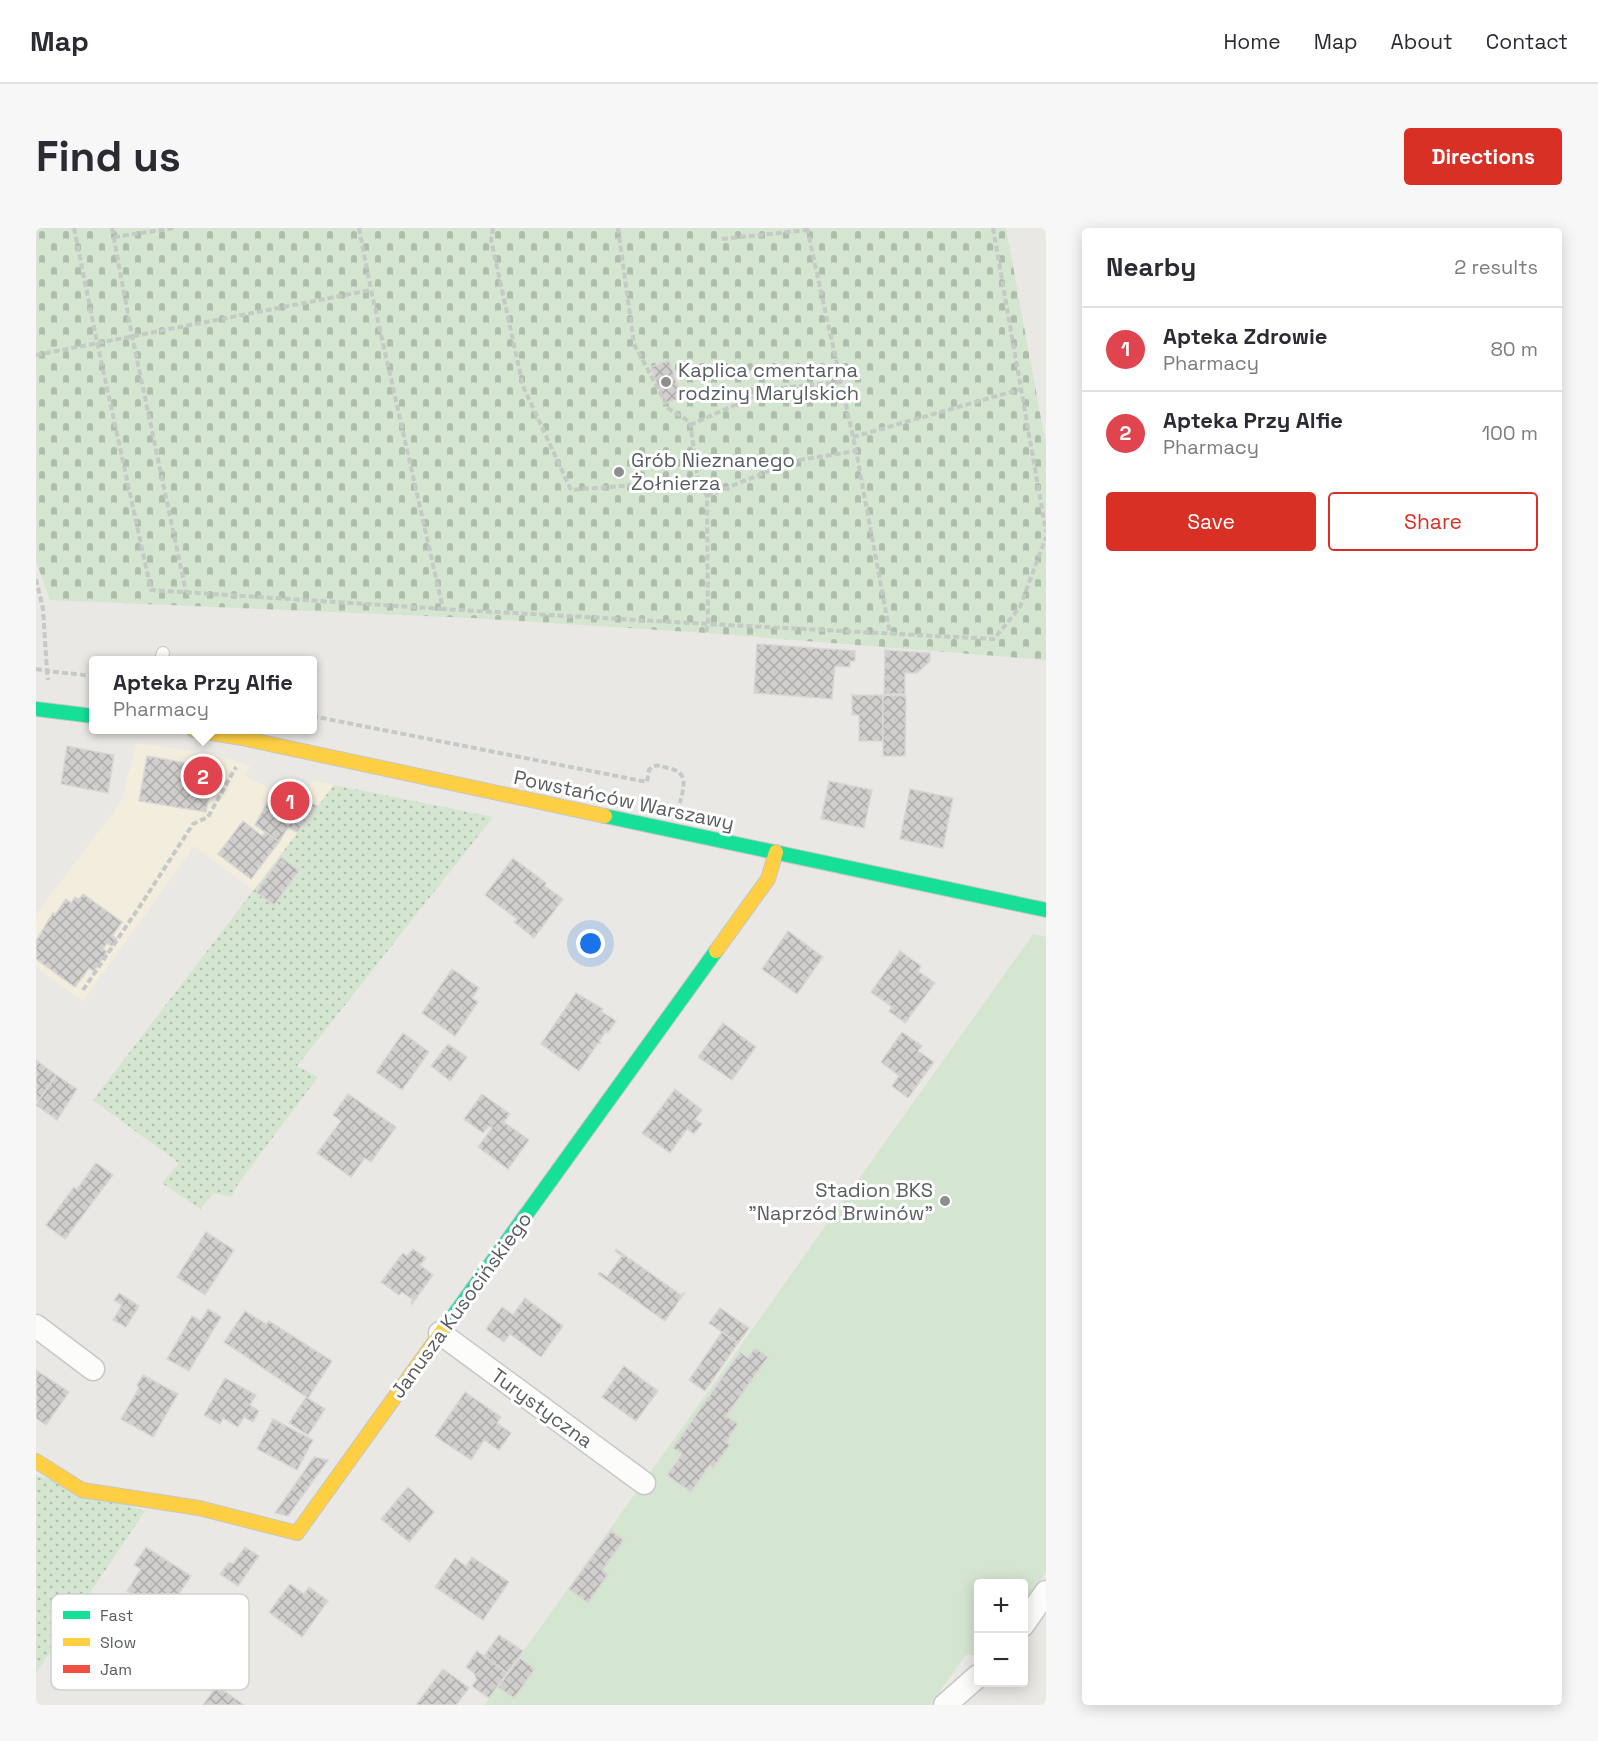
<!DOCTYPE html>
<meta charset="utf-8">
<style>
:root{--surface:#fff;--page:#f7f7f7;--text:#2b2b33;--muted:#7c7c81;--line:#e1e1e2;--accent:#d93025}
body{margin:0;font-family:"Space Grotesk",sans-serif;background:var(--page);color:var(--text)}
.controls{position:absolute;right:18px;bottom:18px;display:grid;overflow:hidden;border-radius:6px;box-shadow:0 3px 15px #0003}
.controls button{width:54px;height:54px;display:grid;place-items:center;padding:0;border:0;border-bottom:2px solid var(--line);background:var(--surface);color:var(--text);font:30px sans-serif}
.you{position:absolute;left:555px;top:716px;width:21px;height:21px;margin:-15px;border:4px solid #fff;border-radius:50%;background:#1a73e8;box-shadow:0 0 0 9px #1a73e833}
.badge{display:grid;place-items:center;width:39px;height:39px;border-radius:50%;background:var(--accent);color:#fff;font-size:20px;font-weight:700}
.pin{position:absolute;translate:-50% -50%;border:3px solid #fff;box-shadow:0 2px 6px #0006}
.popup{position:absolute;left:53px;top:428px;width:228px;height:78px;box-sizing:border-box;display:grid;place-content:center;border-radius:6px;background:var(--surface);filter:drop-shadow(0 2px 4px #0005);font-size:20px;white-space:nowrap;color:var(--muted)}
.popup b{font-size:22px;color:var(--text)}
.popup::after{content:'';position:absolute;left:50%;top:100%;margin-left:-12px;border:12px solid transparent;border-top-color:var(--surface)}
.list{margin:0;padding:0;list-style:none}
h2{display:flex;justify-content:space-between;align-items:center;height:78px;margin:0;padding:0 24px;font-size:26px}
h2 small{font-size:20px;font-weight:400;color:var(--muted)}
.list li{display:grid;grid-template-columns:39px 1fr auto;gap:18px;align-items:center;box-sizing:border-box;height:84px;padding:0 24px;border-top:2px solid var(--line)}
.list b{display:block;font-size:22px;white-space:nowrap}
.list p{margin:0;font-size:20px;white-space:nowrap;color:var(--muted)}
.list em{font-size:20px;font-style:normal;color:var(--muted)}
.actions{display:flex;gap:12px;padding:18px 24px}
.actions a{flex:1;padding:14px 0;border:2px solid var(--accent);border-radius:6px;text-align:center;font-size:21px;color:var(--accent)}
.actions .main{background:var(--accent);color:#fff}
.map{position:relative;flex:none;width:1010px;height:1477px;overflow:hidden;border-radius:6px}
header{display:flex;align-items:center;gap:36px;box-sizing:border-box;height:84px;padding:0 30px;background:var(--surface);border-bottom:2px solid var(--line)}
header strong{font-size:28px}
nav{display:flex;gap:33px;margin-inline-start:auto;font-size:21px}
.intro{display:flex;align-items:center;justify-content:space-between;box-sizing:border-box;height:144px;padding:0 36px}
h1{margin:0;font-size:42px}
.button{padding:15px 27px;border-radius:6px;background:var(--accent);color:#fff;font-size:21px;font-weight:700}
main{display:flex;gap:36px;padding:0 36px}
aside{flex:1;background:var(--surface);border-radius:6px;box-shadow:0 3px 15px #0003}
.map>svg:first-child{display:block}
.commercial{fill:#f3eddd}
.grass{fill:url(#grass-dots)}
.cemetery{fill:url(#cemetery-stones)}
.pitch{fill:#d4e5d0}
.building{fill:url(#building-cross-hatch);stroke:#d9d7d4;stroke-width:1.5}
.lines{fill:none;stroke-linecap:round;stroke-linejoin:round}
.lane-casing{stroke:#c6c7c6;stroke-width:14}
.street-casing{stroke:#c6c7c6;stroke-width:25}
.fast-casing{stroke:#c6c7c6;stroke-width:16}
.slow-casing{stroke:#c6c7c6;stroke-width:16}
.path{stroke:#c5cac7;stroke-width:4;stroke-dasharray:6 3;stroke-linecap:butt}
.lane{stroke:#fcfcfb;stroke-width:12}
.street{stroke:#fcfcfb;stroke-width:22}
.fast{stroke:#16e098;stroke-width:14}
.slow{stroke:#ffcf43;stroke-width:14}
.poi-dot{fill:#8c8e90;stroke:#fff;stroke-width:2}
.labels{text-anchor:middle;stroke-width:6;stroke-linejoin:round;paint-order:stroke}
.poi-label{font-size:20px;fill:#5a5e62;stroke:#fff;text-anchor:start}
.street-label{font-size:20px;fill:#5a5e62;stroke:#fff}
.key{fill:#fff;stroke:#cecfd0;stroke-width:1.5}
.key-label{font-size:16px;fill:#5a5e62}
</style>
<header>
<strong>Map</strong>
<nav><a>Home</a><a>Map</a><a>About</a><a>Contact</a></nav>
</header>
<div class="intro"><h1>Find us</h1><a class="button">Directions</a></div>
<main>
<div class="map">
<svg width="1010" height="1477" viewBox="0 0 1010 1477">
<defs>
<pattern id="grass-dots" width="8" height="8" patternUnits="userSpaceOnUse" patternTransform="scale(1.5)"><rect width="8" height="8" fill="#d4e5d0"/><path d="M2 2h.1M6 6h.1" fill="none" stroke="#afbdac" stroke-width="1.8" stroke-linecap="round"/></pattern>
<pattern id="cemetery-stones" width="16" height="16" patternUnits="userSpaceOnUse" patternTransform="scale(1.5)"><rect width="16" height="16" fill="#d4e5d0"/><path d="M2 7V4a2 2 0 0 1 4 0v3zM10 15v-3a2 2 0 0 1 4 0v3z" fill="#afbdac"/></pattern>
<pattern id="building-cross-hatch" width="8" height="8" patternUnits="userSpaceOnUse" patternTransform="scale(1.5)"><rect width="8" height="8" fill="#d1cfcd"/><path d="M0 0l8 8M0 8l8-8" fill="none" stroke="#adabaa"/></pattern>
</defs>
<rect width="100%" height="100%" fill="#eae8e4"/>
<polygon class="commercial" points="100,515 179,526 214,538 209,548 235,561 266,571 277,552 298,557 219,663 158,618 47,773 0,739 0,686 85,574"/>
<g class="grass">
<polygon points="298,557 457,589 261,838 282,849 202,956 195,969 178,965 164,981 126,955 143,935 57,872"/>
<polygon points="0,1247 109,1283 0,1445"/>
</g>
<polygon class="cemetery" points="0,0 970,0 1010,218 1010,432 670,405 436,390 14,372 0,333"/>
<polygon class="pitch" points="997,706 1010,709 1010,1344 988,1377 987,1356 942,1356 942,1427 930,1427 894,1477 449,1477"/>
<g class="building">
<polygon points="633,132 646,170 628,176 615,139"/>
<polygon points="721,416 819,423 819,433 814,433 814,439 799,438 796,471 718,465"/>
<polygon points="849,422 894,425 894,433 881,445 869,445 869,466 848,466"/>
<polygon points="816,467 847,467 847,513 823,513 823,487 816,487"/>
<polygon points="847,467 870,468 869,528 847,528"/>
<polygon points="31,518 78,527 72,565 25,556"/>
<polygon points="111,528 178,540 170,584 103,573"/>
<polygon points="793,553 836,562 828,600 785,591"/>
<polygon points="874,561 917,570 907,620 864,611"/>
<polygon points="238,562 252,567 254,564 281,578 261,604 252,599 243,614 219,597"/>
<polygon points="207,593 226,608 230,604 243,614 215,651 182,626"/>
<polygon points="245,629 263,643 238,677 220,664"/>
<polygon points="477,630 510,655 509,658 527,671 498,710 478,694 481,691 449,667"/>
<polygon points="47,666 86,694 76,708 81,711 76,718 71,715 67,721 71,724 58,743 53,740 39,759 0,731 0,713 17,685 19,687 30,671 35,675 39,669 43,671"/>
<polygon points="752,703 787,729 761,766 726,741"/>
<polygon points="864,723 885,738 882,743 899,755 869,795 853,783 856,779 835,764"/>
<polygon points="416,741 443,760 436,770 442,774 419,808 386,785"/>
<polygon points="540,765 567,781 565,783 580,793 572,805 570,803 563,813 565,815 564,816 562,815 543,843 505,816"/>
<polygon points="687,795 720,819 696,852 662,829"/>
<polygon points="866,804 886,818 882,823 898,834 872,870 856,858 863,848 845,834"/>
<polygon points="367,805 393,824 366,862 340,844"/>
<polygon points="412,816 431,829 414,853 395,838"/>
<polygon points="0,832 20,847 2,874 0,872"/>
<polygon points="20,847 41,861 21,892 0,877"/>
<polygon points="639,861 666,882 659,891 666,896 658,906 651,901 634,925 606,905"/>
<polygon points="312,866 360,899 335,934 329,930 315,949 281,925 305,893 297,887"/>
<polygon points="446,866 474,886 468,894 493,912 472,941 442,919 456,900 453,898 447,905 428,891"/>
<polygon points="60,935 77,947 29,1011 10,997 38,959 41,961"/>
<polygon points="170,1004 198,1022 169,1067 141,1049"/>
<polygon points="377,1021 390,1030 384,1037 397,1047 376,1076 375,1075 377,1072 366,1064 363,1067 345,1054 367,1025 371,1028"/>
<polygon points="580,1021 645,1067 649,1064 629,1093 562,1046 564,1044 571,1049 586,1028 579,1023"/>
<polygon points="83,1065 103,1078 90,1099 77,1092 86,1077 78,1072"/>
<polygon points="489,1070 527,1098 505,1129 474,1106 468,1114 450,1101 466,1079 477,1087"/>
<polygon points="684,1080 713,1100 702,1115 673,1095"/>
<polygon points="172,1081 185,1089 153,1143 131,1131 156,1088 165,1093"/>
<polygon points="209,1083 230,1096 233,1093 296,1133 272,1170 188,1114"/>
<polygon points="686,1104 702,1115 669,1163 653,1152"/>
<polygon points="719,1120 732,1129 690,1188 702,1196 690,1214 694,1217 677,1240 674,1237 655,1264 631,1247 646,1226 637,1220 704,1124 712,1130"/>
<polygon points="588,1138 622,1163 600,1193 566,1169"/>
<polygon points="0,1142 33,1164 10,1197 0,1190"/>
<polygon points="107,1147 142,1166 117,1209 85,1191 103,1160 101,1157"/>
<polygon points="189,1150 220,1167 214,1177 223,1183 217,1194 208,1189 202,1199 187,1190 184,1196 168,1187"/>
<polygon points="429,1164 465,1189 461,1195 475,1205 463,1222 448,1212 435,1232 399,1208"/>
<polygon points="270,1169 289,1181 272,1207 253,1195"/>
<polygon points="237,1191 277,1212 261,1242 221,1221"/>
<polygon points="278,1229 292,1232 252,1288 239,1285"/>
<polygon points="372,1259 398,1284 373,1314 345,1291"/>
<polygon points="575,1303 588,1312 566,1342 572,1346 552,1375 533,1361"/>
<polygon points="110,1319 155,1348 132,1382 116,1371 113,1377 91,1363 105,1341 98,1337"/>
<polygon points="209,1319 223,1328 202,1358 184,1346 193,1334 197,1336"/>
<polygon points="436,1329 473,1354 447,1392 399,1359 419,1330 430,1338"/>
<polygon points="254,1356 268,1366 273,1359 292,1373 266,1409 233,1384"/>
<polygon points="463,1407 487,1423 471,1445 448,1428"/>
<polygon points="441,1423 471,1445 453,1470 436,1458 441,1452 438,1445 430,1439"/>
<polygon points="484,1430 499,1441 478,1470 462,1459"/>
<polygon points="407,1441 433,1460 420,1477 380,1477"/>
<polygon points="181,1458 208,1477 167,1477"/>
</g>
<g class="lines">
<g class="lane-casing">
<polyline id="lane" points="125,432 127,425"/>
</g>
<g class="street-casing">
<g id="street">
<polyline points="0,1098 57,1141"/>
<polyline points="404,1105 608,1255"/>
<polyline points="987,1397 1010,1364"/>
<polyline points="909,1477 942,1448"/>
</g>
</g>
<g class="fast-casing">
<g id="fast">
<polyline points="0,481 57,488"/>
<polyline points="569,588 1010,682"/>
<polyline points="407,1102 680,723"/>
</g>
</g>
<g class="slow-casing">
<g id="slow">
<polyline points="158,502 206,510 569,588"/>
<polyline points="680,723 732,651 740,624"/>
<polyline points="0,1233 46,1262 163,1280 261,1305 407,1102"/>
</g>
</g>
<g class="path">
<polyline points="38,0 61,114 115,362 407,381"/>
<polyline points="76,0 96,108 150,364"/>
<polyline points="323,0 335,62"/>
<polyline points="457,0 455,12 487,158 535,262 662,252"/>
<polyline points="582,0 598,116 633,181 654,194 662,252 671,268 672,396 958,411 984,379 1010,309"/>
<polyline points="771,0 820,223 854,406"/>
<polyline points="957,0 1010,304"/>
<polyline points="78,9 138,0"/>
<polyline points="686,11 771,2"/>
<polyline points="0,127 335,62 407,381 672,396 670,405"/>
<polyline points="654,197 735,161 805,154"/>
<polyline points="817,209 985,161"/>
<polyline points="671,268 757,233 820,223"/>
<polyline points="0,351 7,381 11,443 57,448"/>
<polyline points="0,441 11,443 12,452"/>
<path d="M276,488L611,554L613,542L617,538C622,537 626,538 632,540C653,544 648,558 644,575"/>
<polyline points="47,762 106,675 157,596 172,589 200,539"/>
</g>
<use href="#lane" class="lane"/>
<use href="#street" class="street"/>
<use href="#fast" class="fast"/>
<use href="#slow" class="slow"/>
</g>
<g class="poi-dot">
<circle cx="630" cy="154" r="6"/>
<circle cx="583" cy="244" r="6"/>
<circle cx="909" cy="973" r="6"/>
</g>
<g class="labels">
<g class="poi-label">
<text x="642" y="149">Kaplica cmentarna<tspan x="642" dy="23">rodziny Marylskich</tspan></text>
<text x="595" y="239">Grób Nieznanego<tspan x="595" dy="23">Żołnierza</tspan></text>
<text x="897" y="969" text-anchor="end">Stadion BKS<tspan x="897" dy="23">"Naprzód Brwinów"</tspan></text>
</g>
<g class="street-label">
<text transform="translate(588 572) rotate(12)" y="7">Powstańców Warszawy</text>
<text transform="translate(425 1077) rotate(-54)" y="7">Janusza Kusocińskiego</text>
<text transform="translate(506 1180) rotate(36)" y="7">Turystyczna</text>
</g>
</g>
<rect x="15" y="1366" width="198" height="96" rx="9" class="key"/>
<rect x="27" y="1383" width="27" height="8" fill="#16e098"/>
<rect x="27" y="1410" width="27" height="8" fill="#ffcf43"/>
<rect x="27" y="1437" width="27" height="8" fill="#f24e42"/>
<g class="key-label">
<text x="64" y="1393">Fast</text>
<text x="64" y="1420">Slow</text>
<text x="64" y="1447">Jam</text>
</g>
</svg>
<div class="controls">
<button>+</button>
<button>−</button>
</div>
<div class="you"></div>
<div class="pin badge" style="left:254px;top:573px;background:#e0444e">1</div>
<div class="pin badge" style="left:167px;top:548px;background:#e0444e">2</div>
<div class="popup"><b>Apteka Przy Alfie</b>Pharmacy</div>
</div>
<aside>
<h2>Nearby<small>2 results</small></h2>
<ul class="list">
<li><span class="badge" style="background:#e0444e">1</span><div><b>Apteka Zdrowie</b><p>Pharmacy</p></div><em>80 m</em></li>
<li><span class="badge" style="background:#e0444e">2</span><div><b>Apteka Przy Alfie</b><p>Pharmacy</p></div><em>100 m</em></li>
</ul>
<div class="actions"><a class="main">Save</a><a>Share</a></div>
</aside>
</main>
